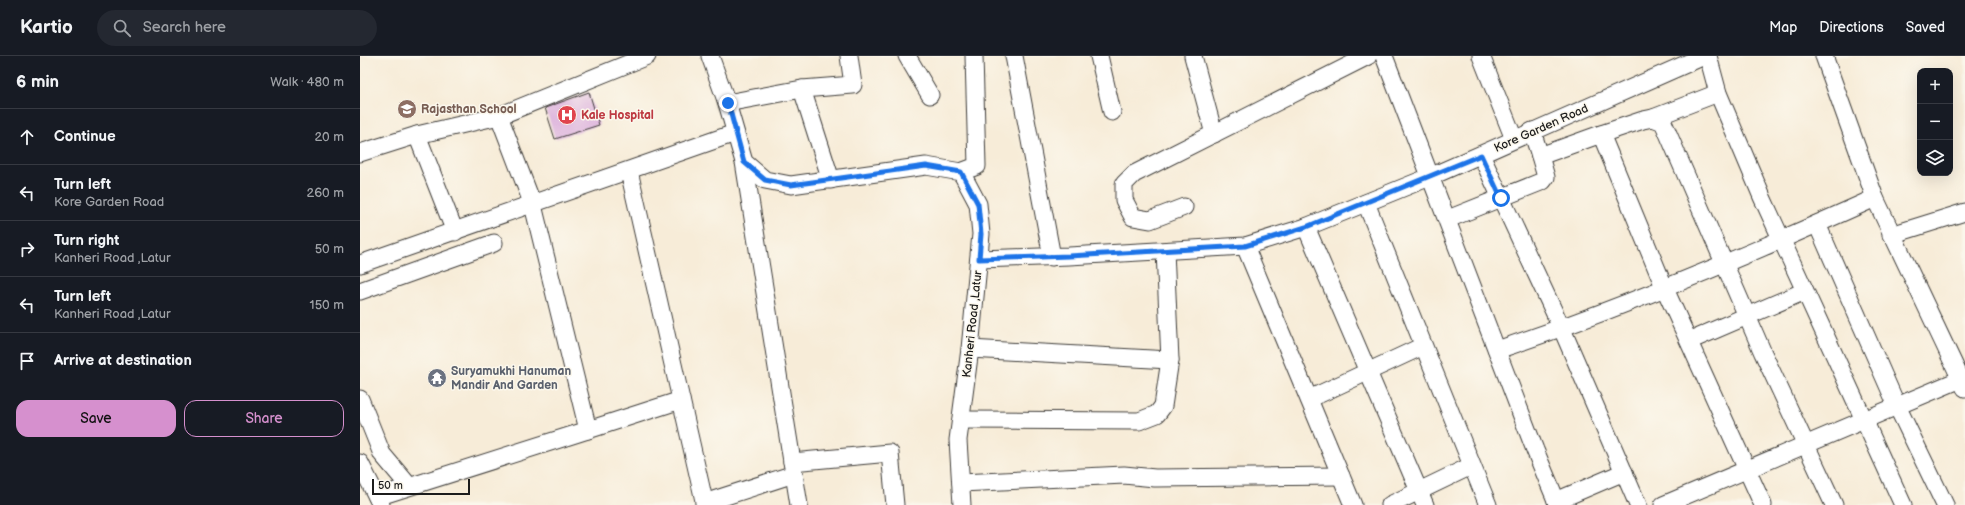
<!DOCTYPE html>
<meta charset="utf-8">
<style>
:root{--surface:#171b24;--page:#242831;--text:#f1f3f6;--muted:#9ea1a6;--line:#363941;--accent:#d690ce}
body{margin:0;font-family:"Balsamiq Sans",sans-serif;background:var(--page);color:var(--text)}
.controls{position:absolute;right:12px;top:12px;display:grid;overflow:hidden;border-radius:8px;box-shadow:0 4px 16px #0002}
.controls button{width:36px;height:36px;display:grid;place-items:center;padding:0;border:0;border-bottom:1px solid var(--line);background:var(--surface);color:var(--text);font:20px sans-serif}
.scale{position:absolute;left:12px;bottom:10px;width:98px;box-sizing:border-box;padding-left:4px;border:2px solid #1c1c1c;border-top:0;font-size:11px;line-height:14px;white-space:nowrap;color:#1c1c1c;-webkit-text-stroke:3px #fbf7ec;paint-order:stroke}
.stop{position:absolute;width:12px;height:12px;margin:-9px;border:3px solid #1a73e8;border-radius:50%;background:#fff}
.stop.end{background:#1a73e8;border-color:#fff;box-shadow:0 1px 4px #0008}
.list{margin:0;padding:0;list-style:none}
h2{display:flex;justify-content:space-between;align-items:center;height:52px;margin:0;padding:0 16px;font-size:17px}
h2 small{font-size:13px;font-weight:400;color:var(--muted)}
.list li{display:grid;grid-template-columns:26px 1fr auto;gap:12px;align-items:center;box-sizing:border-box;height:56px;padding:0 16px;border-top:1px solid var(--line)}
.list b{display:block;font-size:15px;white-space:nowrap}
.list p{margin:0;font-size:13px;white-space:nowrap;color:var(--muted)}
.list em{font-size:13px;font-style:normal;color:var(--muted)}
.actions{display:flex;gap:8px;padding:12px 16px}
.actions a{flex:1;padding:9px 0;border:1px solid var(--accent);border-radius:12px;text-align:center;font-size:14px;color:var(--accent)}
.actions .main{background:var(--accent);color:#111}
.icon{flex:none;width:22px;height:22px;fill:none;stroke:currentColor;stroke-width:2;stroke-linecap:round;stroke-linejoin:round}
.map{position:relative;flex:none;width:1605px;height:449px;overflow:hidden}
header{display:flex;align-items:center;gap:24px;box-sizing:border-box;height:56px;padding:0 20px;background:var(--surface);border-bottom:1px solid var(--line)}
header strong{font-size:19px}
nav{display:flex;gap:22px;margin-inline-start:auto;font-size:14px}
.search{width:280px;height:36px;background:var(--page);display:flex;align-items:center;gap:10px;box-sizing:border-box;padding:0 14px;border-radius:22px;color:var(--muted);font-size:15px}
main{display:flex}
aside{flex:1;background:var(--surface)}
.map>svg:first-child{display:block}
.building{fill:#d9aadb}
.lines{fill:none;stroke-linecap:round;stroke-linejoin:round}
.minor-casing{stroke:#3d3b38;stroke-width:19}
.minor{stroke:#fff;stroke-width:17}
.route{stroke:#1a73e8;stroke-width:5}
.labels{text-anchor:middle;stroke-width:3;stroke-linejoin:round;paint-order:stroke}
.education-label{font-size:12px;font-weight:bold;fill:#785e54;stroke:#fbf7ec;text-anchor:start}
.health-label{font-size:12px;font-weight:bold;fill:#be3a42;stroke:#fbf7ec;text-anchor:start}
.street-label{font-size:12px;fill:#1c1c1c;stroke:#fbf7ec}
.worship-label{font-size:12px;font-weight:bold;fill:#5b616d;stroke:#fbf7ec;text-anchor:start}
</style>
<header>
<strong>Kartio</strong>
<div class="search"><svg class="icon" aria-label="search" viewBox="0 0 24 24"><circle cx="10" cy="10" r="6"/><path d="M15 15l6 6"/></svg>Search here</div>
<nav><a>Map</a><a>Directions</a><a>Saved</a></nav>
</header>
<main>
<aside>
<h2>6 min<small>Walk · 480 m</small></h2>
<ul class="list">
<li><svg class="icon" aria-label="ahead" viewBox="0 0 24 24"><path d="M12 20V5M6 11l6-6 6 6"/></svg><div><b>Continue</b></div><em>20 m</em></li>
<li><svg class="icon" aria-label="left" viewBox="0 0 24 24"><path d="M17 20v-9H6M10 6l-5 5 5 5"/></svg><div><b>Turn left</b><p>Kore Garden Road</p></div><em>260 m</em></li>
<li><svg class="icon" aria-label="right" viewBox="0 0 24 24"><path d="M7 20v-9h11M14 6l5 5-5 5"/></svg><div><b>Turn right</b><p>Kanheri Road ,Latur</p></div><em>50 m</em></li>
<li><svg class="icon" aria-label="left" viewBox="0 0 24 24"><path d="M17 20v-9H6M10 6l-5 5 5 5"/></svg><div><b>Turn left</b><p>Kanheri Road ,Latur</p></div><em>150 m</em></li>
<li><svg class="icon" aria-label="arrive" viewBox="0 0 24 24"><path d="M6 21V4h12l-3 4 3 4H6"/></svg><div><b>Arrive at destination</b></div></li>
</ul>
<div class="actions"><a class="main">Save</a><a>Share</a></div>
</aside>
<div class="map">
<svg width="1605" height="449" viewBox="0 0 1605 449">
<rect width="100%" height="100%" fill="#fbf7ec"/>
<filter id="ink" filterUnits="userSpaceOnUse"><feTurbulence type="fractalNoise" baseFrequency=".025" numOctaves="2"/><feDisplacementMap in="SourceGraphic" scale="8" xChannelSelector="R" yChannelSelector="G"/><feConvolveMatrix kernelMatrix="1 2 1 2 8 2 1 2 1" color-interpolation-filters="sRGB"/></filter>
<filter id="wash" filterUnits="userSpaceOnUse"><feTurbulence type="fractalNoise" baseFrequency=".012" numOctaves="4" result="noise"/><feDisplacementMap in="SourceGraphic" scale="16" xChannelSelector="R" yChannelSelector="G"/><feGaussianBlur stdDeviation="0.9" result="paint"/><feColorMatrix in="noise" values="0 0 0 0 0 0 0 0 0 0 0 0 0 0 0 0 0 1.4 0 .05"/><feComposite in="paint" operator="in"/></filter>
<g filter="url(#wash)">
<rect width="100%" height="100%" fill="#f7ecd8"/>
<g id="blocks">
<polygon class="building" points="229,36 239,69 195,83 185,52"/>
</g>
</g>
<g filter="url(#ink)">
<use href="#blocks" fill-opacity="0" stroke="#3d3b38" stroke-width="1"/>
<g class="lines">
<g class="minor-casing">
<g id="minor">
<polyline points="350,0 367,47 384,106 405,124 431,129 566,110 601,116 618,148 621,178 610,293 598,384 602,449"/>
<polyline points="547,0 570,39"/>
<polyline points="654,0 692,201"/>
<polyline points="739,0 752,56"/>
<polyline points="833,0 854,78"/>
<polyline points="1024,0 1175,394 1198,449"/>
<polyline points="1121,0 1154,83"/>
<polyline points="1348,0 1358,37 1402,141 1543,449"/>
<polyline points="1464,0 1515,142 1605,332"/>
<polyline points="442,33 493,29 489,0"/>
<polyline points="367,47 442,33 471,124"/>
<polyline points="1293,62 1358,37"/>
<polyline points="1172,75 1180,100 1241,78 1305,233 1403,449"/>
<polyline points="1241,78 1283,64 1293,62 1303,66 1403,297 1474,449"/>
<polyline points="57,79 95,176"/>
<polyline points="0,97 57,79 139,60"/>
<polyline points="1121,99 1202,273 1278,449"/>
<polyline points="384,106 439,449"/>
<polyline points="269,115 345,449"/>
<polyline points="601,116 617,110 614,0"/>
<polyline points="1006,147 1128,449"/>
<polyline points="824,151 790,164 773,161 764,144 764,128 774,118 1008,0"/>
<polyline points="1088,163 1183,125 1186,121 1180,100"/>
<polyline points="1457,168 1537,350 1585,449"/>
<polyline points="946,171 1065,449"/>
<polyline points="1531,179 1605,156"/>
<polyline points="885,190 993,449"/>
<polyline points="619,203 709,200 885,190 946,171 1072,120 1344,0"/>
<polyline points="0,208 375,77"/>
<polyline points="0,235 134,187"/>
<polyline points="1329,285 1445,235"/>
<polyline points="610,293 810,304"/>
<path d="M1137,294C1266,251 1391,198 1515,142"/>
<polyline points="0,343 22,398 49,430"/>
<polyline points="949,343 1063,290"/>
<polyline points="601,364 779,365 797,358 803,350 810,304 805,195"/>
<polyline points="228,374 321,344"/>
<polyline points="432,406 530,397 535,449"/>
<polyline points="0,407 21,449"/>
<polyline points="601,427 764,419 795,422 981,420"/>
<polyline points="17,441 228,374 173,149 139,60 287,0"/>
<polyline points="1196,445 1264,416"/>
<polyline points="344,447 434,418"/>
<polyline points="1030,449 1111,410"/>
<polyline points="1303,449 1601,323"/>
</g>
</g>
<use href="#minor" class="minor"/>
</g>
</g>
<g class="lines" filter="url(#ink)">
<polyline class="route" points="368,47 384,106 405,124 431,129 566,110 601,116 618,148 621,178 619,203 709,200 885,190 946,171 1121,99 1141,142"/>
</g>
<defs>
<g id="school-disc" transform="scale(1)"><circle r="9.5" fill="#8d6e63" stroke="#fbf7ec"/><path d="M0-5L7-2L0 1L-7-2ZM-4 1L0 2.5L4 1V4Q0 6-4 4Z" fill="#fff"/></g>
<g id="hospital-disc" transform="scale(1)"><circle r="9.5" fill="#e0444e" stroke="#fbf7ec"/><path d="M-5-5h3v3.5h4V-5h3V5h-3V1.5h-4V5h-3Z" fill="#fff"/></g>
<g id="temple-disc" transform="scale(1)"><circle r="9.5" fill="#6b7280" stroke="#fbf7ec"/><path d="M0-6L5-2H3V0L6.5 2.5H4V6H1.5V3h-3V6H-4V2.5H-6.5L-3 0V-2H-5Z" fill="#fff"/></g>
</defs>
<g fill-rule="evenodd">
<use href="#school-disc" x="47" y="53"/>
<use href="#hospital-disc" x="207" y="59"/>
<use href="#temple-disc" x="77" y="322"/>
</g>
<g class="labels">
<g class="education-label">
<text x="61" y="57">Rajasthan School</text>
</g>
<g class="health-label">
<text x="221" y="63">Kale Hospital</text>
</g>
<g class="street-label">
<text transform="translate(1181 72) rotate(-24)" y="4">Kore Garden Road</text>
<text transform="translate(612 268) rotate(-84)" y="4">Kanheri Road ,Latur</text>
</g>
<g class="worship-label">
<text x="91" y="319">Suryamukhi Hanuman<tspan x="91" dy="14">Mandir And Garden</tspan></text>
</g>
</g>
</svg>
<div class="controls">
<button>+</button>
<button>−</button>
<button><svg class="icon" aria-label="layers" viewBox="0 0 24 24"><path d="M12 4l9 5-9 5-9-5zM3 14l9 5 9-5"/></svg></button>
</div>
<div class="scale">50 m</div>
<div class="stop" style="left:1141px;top:142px"></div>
<div class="stop end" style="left:368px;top:47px"></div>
</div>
</main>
